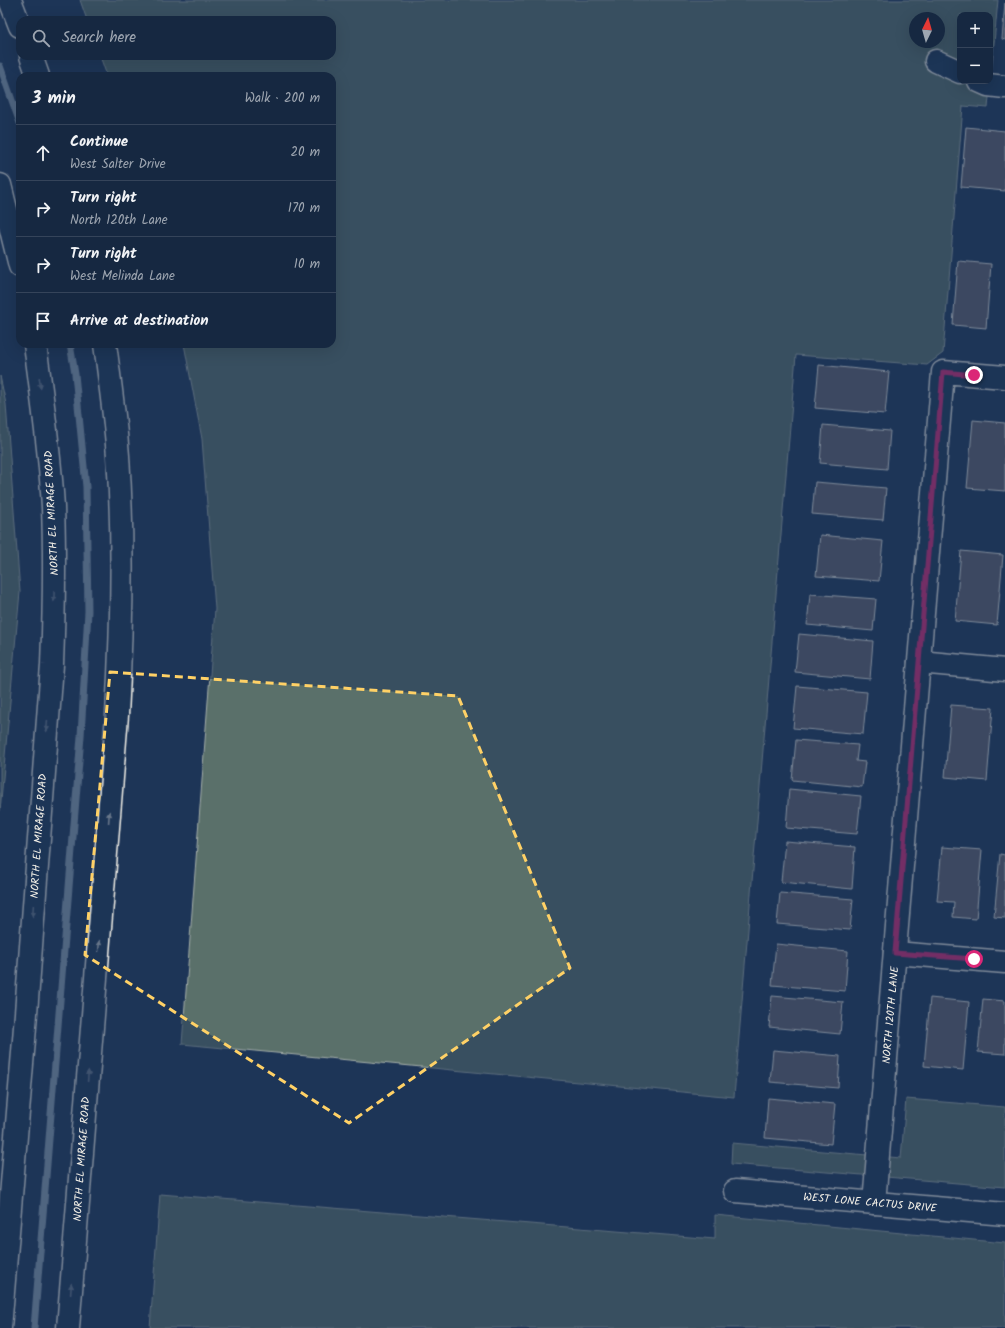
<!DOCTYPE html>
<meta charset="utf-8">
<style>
:root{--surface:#162841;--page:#23344c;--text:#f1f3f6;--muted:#9ea6b1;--line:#35445a}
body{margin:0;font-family:Kalam,sans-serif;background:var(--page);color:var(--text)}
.controls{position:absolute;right:12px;top:12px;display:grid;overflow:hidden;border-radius:8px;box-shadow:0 4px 16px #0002}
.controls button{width:36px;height:36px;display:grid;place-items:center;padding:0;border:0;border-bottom:1px solid var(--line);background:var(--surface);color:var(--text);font:20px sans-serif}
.compass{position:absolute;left:909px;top:12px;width:36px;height:36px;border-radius:50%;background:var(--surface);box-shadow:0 4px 16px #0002;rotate:5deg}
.stop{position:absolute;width:12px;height:12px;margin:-9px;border:3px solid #db2777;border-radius:50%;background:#fff}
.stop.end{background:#db2777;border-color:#fff;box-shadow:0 1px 4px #0008}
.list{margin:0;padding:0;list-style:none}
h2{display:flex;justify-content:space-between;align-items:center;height:52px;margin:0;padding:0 16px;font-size:17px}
h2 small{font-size:13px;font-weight:400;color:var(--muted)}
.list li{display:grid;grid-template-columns:26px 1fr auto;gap:12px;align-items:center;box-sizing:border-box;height:56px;padding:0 16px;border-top:1px solid var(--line)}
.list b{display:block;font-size:15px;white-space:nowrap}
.list p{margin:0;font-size:13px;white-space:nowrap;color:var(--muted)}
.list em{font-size:13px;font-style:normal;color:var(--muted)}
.icon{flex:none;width:22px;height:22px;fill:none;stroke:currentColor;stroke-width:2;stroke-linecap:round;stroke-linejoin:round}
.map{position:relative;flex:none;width:1005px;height:1328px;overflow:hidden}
.search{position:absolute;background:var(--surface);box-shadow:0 4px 16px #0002;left:16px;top:16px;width:320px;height:44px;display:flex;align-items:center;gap:10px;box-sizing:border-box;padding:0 14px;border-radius:12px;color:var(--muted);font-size:15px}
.panel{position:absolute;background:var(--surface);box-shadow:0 4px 16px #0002;left:16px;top:72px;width:320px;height:276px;border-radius:12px}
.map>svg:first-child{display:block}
.green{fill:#5a706b;stroke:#a7b0aa;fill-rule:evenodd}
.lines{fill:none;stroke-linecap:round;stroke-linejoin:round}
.stream{stroke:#8c9fb1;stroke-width:7}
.building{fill:#63616d;stroke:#f4f1e8}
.minor-casing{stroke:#f4f1e8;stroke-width:25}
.tertiary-casing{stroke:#f4f1e8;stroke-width:25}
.secondary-casing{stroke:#f4f1e8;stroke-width:25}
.minor{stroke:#1d3557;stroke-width:22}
.tertiary{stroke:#1d3557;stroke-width:22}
.secondary{stroke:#1d3557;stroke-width:22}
.oneway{fill:#68778a}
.route{stroke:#db2777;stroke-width:5}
.marked{fill:none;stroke:#ffd166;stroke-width:3;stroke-dasharray:8 5;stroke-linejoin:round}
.labels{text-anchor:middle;stroke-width:4;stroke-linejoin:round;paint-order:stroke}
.street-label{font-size:11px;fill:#f4f1e8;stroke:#1d3557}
</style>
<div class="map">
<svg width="1005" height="1328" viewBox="0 0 1005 1328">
<rect width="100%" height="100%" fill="#1d3557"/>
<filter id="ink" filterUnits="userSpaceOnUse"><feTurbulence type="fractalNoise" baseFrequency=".025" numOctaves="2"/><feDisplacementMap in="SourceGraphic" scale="8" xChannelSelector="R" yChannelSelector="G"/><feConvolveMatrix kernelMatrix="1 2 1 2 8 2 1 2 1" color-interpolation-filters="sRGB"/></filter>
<g filter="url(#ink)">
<g class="green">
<path d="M80,0H998L988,108L963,106L943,353L927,365L796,355L734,1097L182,1044L215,609L202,439L184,344H332V76H107L100,56H332V20H87ZM960,15H990V81H960ZM915,18H939V42H915Z"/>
<polygon points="0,376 6,404 20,592 0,811"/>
<polygon points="906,1099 1005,1107 1005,1187 731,1164 732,1143 901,1158"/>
<polygon points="160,1194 715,1239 715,1215 1005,1243 1005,1328 150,1328"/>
</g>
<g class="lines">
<g class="stream">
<polyline points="0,66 20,123"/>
<polyline points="34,1328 81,736 88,611 86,487 75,374 70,344"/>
</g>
</g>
<g class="building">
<polygon points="1005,3 1005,40 1002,39"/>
<polygon points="966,127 1005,131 1005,191 961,187"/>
<polygon points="958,261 991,264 986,328 953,325"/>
<polygon points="819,365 889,372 885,414 815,408"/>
<polygon points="973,420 1005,423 1005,491 967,488"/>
<polygon points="823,425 890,431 887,469 820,463"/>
<polygon points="815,482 886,488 883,520 812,514"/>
<polygon points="820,535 883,541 879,581 816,576"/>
<polygon points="961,551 1003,555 997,625 955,621"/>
<polygon points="810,594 876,599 873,631 807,625"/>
<polygon points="799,634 873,641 870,679 795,672"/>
<polygon points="797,686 867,692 863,734 793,728"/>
<polygon points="951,705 993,708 987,781 945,777"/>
<polygon points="796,740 858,745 856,761 865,762 862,787 792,780"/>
<polygon points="789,789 861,796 857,834 786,828"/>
<polygon points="785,841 855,847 852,889 781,882"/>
<polygon points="942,847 982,850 976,919 953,917 954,902 937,901"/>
<polygon points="1000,854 1005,855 1005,918 994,917"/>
<polygon points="780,893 853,899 850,930 777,924"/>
<polygon points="776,944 848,951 845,991 772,985"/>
<polygon points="772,996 843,1002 840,1034 769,1027"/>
<polygon points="930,998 969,1002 963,1070 924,1066"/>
<polygon points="983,999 1005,1001 1005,1054 978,1052"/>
<polygon points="773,1050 840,1056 838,1088 770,1082"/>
<polygon points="768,1098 835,1104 831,1144 765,1138"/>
</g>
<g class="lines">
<g class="minor-casing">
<g id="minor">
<polyline points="936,61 960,72"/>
<polyline points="979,81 988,85 1005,87"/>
<polyline points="919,662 1005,670"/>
<polyline points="895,953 1005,962"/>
<polyline points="874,1203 943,372 1005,377"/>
</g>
</g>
<g class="tertiary-casing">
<polyline id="tertiary" points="735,1191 1005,1214"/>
</g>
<g class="secondary-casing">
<g id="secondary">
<polyline points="10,0 20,26"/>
<polyline points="31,56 38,76"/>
<polyline points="0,185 20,266"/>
<path d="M0,1328L24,1040L52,665C54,612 55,560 53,507C50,452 42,398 35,344"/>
<path d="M68,1328L117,715C122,628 124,542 118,456C115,418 110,381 105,344"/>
</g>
</g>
<use href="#minor" class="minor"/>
<use href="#tertiary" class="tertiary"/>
<use href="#secondary" class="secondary"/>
</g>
<defs><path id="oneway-solid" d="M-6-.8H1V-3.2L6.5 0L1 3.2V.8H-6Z"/></defs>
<g class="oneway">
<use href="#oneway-solid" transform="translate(40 383) rotate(82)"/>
<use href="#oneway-solid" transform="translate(54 596) rotate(91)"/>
<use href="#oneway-solid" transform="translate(47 726) rotate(94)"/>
<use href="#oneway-solid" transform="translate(109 817) rotate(-86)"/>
<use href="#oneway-solid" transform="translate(33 911) rotate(94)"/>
<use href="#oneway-solid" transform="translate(99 946) rotate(-85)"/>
<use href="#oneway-solid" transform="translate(88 1076) rotate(-86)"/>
<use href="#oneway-solid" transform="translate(71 1289) rotate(-86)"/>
</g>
</g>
<g class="lines" filter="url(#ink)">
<polyline class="route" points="974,959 895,953 943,372 974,375"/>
</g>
<path d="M0 0H1005V1328H0ZM110,672L458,696L570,968L349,1123L85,955Z" fill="#1d3557" fill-opacity=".55" fill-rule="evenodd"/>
<path class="marked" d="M110,672L458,696L570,968L349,1123L85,955Z"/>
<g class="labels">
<g class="street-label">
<text transform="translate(51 513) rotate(-93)" y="4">NORTH EL MIRAGE ROAD</text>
<text transform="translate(38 836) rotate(-86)" y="4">NORTH EL MIRAGE ROAD</text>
<text transform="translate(890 1015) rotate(-85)" y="4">NORTH 120TH LANE</text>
<text transform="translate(81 1159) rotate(-86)" y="4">NORTH EL MIRAGE ROAD</text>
<text transform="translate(870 1202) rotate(5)" y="4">WEST LONE CACTUS DRIVE</text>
</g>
</g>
</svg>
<div class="controls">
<button>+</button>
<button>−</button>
</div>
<svg class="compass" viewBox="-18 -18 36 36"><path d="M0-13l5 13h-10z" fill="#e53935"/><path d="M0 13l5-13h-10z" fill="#9ea6b1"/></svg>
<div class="stop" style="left:974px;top:959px"></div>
<div class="stop end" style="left:974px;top:375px"></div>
<div class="search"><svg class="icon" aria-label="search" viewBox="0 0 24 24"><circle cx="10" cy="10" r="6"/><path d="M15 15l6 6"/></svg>Search here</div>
<section class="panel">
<h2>3 min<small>Walk · 200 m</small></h2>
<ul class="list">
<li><svg class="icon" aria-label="ahead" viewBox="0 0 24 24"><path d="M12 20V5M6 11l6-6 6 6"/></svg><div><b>Continue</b><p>West Salter Drive</p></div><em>20 m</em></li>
<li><svg class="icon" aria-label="right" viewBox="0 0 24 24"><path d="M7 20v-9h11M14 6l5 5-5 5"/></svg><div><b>Turn right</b><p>North 120th Lane</p></div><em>170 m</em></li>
<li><svg class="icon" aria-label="right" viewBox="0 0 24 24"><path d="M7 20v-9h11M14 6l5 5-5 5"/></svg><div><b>Turn right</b><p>West Melinda Lane</p></div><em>10 m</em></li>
<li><svg class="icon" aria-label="arrive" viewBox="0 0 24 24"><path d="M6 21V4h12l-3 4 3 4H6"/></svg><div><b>Arrive at destination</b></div></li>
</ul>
</section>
</div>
